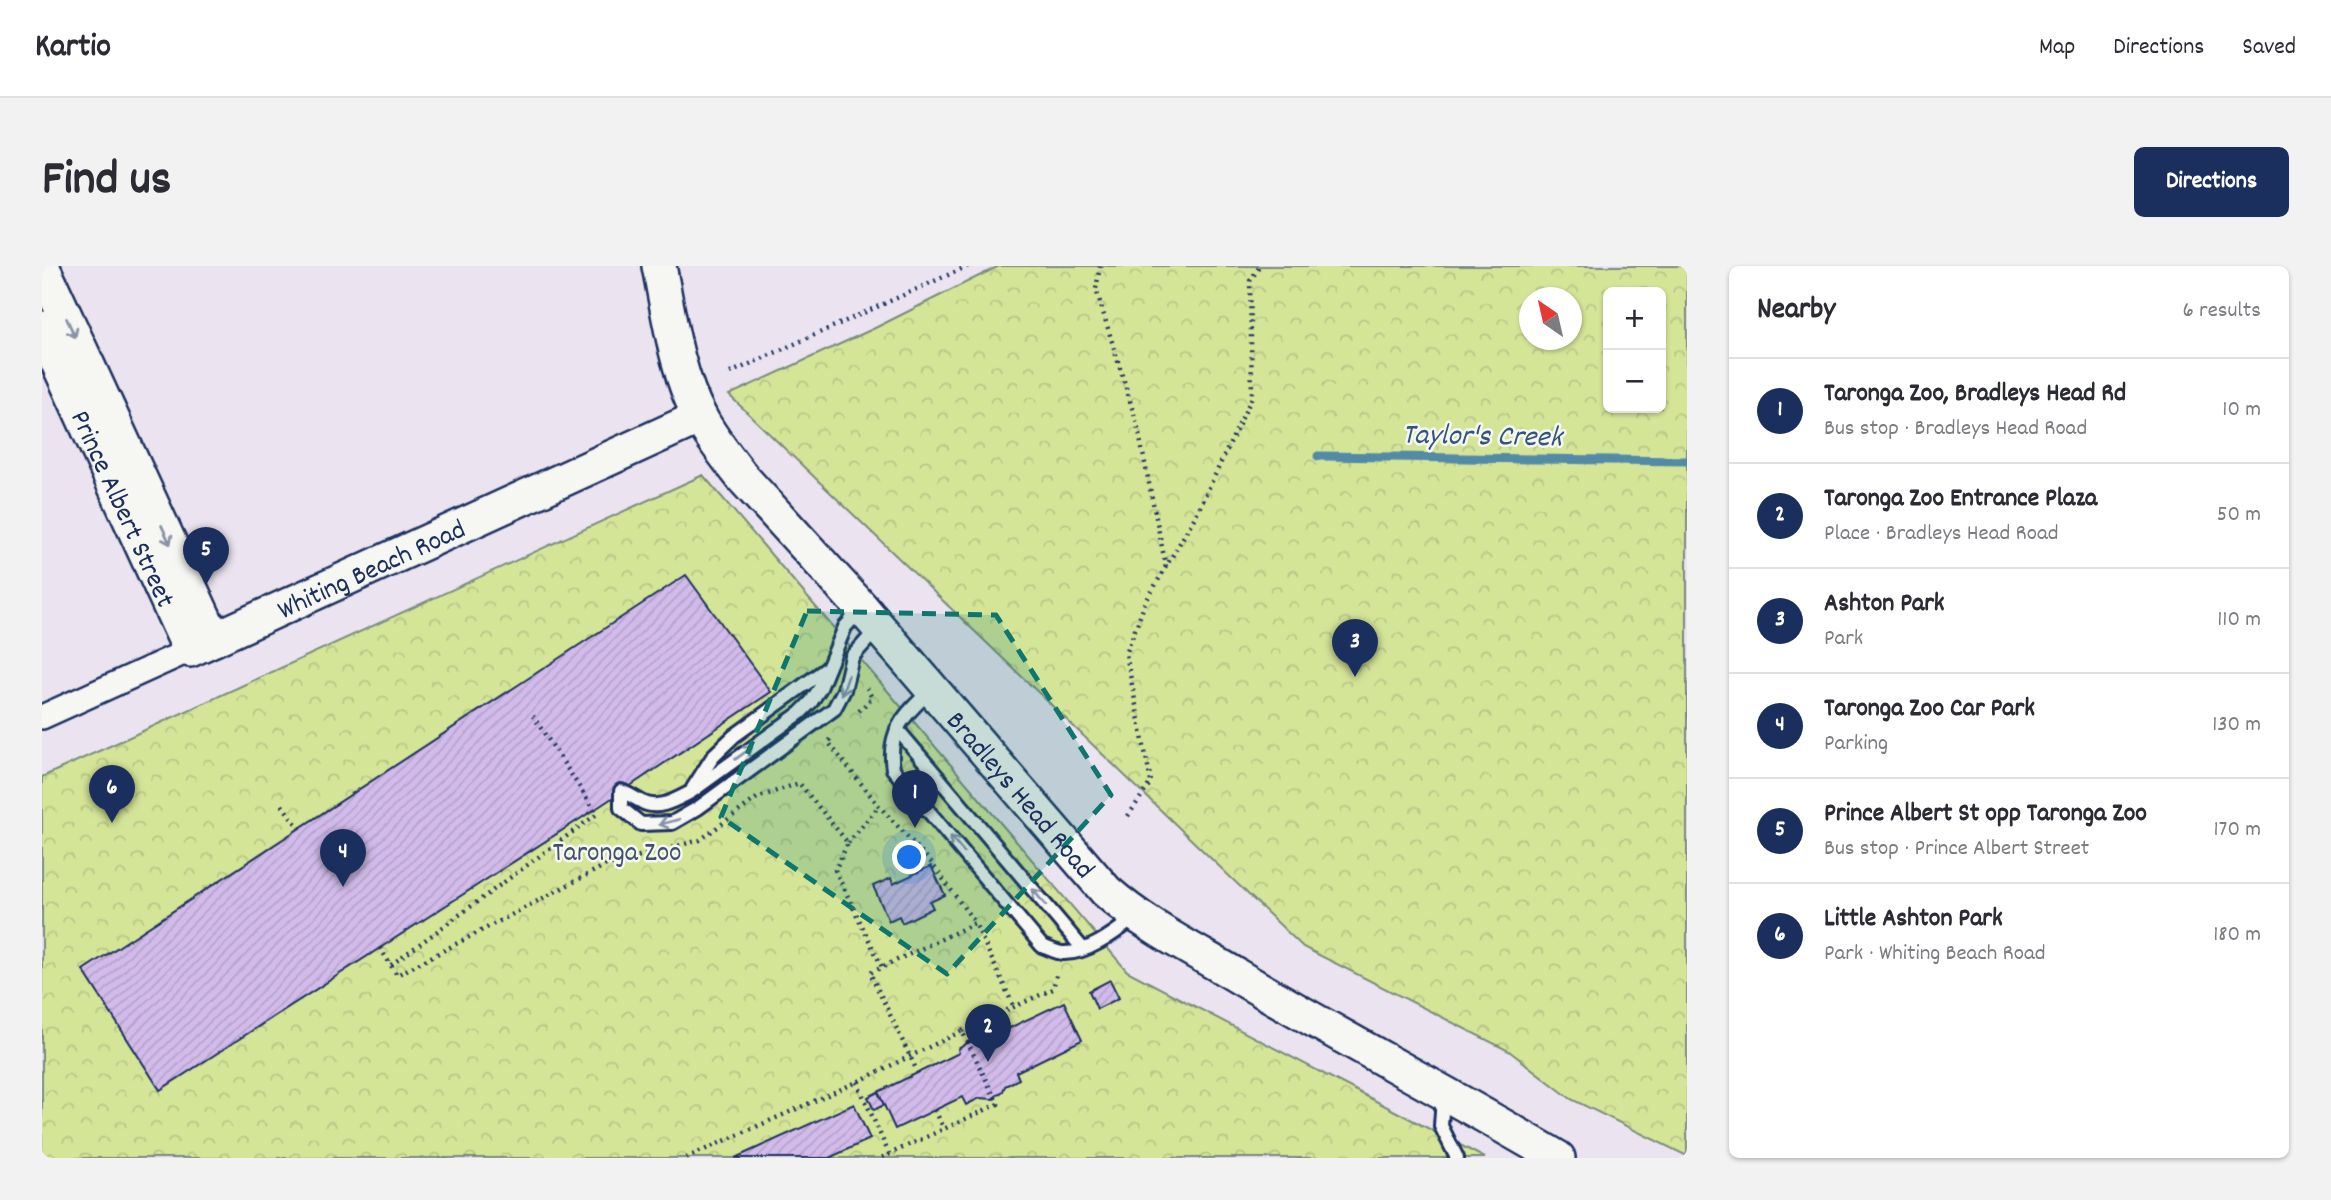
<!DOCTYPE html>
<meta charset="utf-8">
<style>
:root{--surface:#fff;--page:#f2f2f3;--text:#2b2b33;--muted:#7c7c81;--line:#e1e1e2;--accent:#1b2f5e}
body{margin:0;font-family:Dekko,sans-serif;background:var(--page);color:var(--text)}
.controls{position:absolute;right:21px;top:21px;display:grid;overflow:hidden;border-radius:10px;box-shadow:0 2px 5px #0004}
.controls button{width:63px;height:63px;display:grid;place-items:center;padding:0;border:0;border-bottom:2px solid var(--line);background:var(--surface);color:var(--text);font:35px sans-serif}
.compass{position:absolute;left:1477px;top:21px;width:63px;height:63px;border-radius:50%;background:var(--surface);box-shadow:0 2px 5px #0004;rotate:326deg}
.you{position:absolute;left:868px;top:592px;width:24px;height:24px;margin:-18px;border:5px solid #fff;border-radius:50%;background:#1a73e8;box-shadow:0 0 0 10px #1a73e833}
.badge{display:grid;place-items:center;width:46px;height:46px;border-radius:50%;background:var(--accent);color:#fff;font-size:23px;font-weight:700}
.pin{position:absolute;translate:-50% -58px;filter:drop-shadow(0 2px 4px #0008)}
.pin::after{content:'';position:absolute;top:37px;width:24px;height:21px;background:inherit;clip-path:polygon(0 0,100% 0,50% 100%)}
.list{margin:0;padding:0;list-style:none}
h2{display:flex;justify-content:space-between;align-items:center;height:91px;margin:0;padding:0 28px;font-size:30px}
h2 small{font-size:23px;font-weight:400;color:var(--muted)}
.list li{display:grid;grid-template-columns:46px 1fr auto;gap:21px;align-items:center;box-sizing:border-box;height:105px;padding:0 28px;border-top:2px solid var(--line)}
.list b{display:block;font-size:26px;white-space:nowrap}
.list p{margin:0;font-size:23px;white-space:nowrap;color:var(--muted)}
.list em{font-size:23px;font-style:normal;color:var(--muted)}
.map{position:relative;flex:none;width:1645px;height:892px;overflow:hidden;border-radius:10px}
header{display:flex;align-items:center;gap:42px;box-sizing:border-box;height:98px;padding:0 35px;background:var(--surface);border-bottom:2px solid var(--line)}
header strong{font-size:33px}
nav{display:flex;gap:38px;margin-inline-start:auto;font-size:24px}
.intro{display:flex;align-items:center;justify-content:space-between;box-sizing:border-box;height:168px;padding:0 42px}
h1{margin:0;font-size:49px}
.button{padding:18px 32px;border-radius:10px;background:var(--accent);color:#fff;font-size:24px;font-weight:700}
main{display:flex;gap:42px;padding:0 42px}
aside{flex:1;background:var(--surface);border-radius:10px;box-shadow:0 2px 5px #0004}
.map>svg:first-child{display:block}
.park{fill:url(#park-crowns);stroke:#788a7b;stroke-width:2;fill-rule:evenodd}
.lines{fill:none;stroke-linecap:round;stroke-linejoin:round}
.stream{stroke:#538aa5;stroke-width:9}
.building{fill:url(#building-hatch);stroke:#1b2f5e;stroke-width:2}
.lane-casing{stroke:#1b2f5e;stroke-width:18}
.street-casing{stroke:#1b2f5e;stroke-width:28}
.secondary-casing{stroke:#1b2f5e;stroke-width:38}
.path{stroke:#1b2f5e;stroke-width:4.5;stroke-dasharray:2 5;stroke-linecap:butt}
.lane{stroke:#f6f6f2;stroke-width:12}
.street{stroke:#f6f6f2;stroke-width:23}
.secondary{stroke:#f6f6f2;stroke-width:33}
.oneway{stroke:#8892a8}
.marked{fill:#0f766e;fill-opacity:0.2;stroke:#0f766e;stroke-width:5;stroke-dasharray:14 9;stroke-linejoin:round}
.labels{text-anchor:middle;stroke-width:5;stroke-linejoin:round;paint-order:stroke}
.street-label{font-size:28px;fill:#1b2f5e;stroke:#f6f6f2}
.park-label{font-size:28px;fill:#40536a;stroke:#f6f6f2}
.water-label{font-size:30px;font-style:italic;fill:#32557c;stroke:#f6f6f2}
</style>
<header>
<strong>Kartio</strong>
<nav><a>Map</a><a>Directions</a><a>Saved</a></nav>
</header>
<div class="intro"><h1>Find us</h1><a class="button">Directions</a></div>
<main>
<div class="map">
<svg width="1645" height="892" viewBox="0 0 1645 892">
<defs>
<pattern id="park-crowns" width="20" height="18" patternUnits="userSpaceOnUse" patternTransform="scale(1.75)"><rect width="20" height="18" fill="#d5e598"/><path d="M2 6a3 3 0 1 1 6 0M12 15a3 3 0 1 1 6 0" fill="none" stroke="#b6c585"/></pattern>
<pattern id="building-hatch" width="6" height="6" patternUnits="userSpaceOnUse" patternTransform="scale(1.75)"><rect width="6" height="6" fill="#d2bbea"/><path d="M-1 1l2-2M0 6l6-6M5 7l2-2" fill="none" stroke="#b4a1cb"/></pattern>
</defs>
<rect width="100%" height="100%" fill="#ebe4f0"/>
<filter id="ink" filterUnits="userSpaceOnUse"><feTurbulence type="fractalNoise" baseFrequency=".0143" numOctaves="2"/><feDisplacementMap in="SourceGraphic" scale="14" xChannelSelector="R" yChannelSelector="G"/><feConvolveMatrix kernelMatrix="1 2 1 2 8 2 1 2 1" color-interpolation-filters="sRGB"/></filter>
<g filter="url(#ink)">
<g class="park">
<path d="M957,0H1645V890L1529,833L1467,785L1261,681L687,129L833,62ZM1566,26H1619V142H1566ZM1488,32H1530V74H1488Z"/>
<polygon points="661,209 1085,705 1443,892 0,892 0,511"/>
</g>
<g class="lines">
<polyline class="stream" points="1276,190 1645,195"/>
</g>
<g class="building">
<polygon points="644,309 729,426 558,540 118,824 41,704"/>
<polygon points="889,600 903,629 888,636 891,642 860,657 857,650 847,655 831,620 849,612 851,618"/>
<polygon points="1068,714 1077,732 1055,743 1047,725"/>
<polygon points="1022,736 1040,774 974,806 977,813 963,820 961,825 950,833 938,832 924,839 920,831 853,863 836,826 917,787 916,783 926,777 937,772 938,776"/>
<polygon points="836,826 842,839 832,844 826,831"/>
<polygon points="812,838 828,873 787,892 693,892"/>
</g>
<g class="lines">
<g class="lane-casing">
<g id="lane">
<path d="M819,343L803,361L778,422L769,436L758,447L649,526C635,533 616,545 600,536C592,532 587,528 579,525V542L599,558L630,557L656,542L792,443L802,424L810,391L836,362"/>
<path d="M888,425C862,449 845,466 851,503L1000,680C1006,682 1015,687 1021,687C1047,688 1075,665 1095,650"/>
<polyline points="855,463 1041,683"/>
<polyline points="651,522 672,489 692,470 784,403"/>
<polyline points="1401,831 1399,860 1415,892"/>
</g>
</g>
<g class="street-casing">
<polyline id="street" points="0,451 148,384"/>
</g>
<g class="secondary-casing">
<g id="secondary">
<polyline points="0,0 172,373"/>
<path id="s1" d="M617,0C627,48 634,107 658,151C669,172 686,193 701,212L820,342L1064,625C1103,660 1152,684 1197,711C1302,773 1411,830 1516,892"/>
<path id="s2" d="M0,62L148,384L658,151"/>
</g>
</g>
<g class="path">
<polyline points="1058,0 1054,23 1095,158 1124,301"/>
<polyline points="688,107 926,0"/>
<polyline points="817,445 830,432 825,422"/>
<polyline points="788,473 786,476 837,540 888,595 933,657"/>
<polyline points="240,539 257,562"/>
<polyline points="1086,550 1109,516 1084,388 1103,337 1154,249 1210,131 1208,15 1218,0"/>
<polyline points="806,577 837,540"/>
<polyline points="338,682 355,709 564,599 658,574 715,532 757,517 806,577 793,604 840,701"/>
<polyline points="349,699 555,548 491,450"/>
<polyline points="920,765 1011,723 1015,706"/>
<polyline points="876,807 828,707 933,657 972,741"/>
<polyline points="815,816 847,888"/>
<polyline points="893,844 902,863"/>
<polyline points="644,892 815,816 920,765 956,838 839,892"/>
</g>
<use href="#lane" class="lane"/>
<use href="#street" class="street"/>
<use href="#secondary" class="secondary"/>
</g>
<defs><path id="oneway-shaft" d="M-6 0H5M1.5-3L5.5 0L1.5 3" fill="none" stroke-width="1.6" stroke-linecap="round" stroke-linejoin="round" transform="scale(1.75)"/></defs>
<g class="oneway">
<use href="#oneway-shaft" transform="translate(29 62) rotate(65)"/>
<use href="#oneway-shaft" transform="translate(124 269) rotate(65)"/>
<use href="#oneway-shaft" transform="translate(803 419) rotate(109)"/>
<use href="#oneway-shaft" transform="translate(702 487) rotate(-36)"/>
<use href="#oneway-shaft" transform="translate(627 556) rotate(165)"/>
<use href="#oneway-shaft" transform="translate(915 578) rotate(-130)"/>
<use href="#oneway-shaft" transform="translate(997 631) rotate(-130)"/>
</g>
</g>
<path class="marked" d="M765,345L954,349L1069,529L905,708L679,551Z"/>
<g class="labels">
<g class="street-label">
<text dy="10" stroke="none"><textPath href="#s2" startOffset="198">Prince Albert Street</textPath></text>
<text dy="10" stroke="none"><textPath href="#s2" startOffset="553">Whiting Beach Road</textPath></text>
<text dy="10" stroke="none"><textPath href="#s1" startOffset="653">Bradleys Head Road</textPath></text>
</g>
<g class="park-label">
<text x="575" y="594">Taronga Zoo</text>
</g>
<g class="water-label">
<text transform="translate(1440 168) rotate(1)" y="10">Taylor's Creek</text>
</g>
</g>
</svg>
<div class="controls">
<button>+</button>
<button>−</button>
</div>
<svg class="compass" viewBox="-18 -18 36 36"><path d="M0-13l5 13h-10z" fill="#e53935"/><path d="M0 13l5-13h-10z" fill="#7c7c81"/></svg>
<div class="you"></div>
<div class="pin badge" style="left:873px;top:562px">1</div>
<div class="pin badge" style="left:946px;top:796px">2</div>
<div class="pin badge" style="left:1313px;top:411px">3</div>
<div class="pin badge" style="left:301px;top:621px">4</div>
<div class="pin badge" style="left:164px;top:319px">5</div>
<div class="pin badge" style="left:70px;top:557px">6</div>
</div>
<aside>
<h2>Nearby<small>6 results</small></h2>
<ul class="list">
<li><span class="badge">1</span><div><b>Taronga Zoo, Bradleys Head Rd</b><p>Bus stop · Bradleys Head Road</p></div><em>10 m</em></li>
<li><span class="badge">2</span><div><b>Taronga Zoo Entrance Plaza</b><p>Place · Bradleys Head Road</p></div><em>50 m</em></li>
<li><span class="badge">3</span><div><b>Ashton Park</b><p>Park</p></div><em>110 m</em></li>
<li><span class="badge">4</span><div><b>Taronga Zoo Car Park</b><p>Parking</p></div><em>130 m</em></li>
<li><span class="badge">5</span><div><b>Prince Albert St opp Taronga Zoo</b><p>Bus stop · Prince Albert Street</p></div><em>170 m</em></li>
<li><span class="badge">6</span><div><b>Little Ashton Park</b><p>Park · Whiting Beach Road</p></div><em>180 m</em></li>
</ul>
</aside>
</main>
